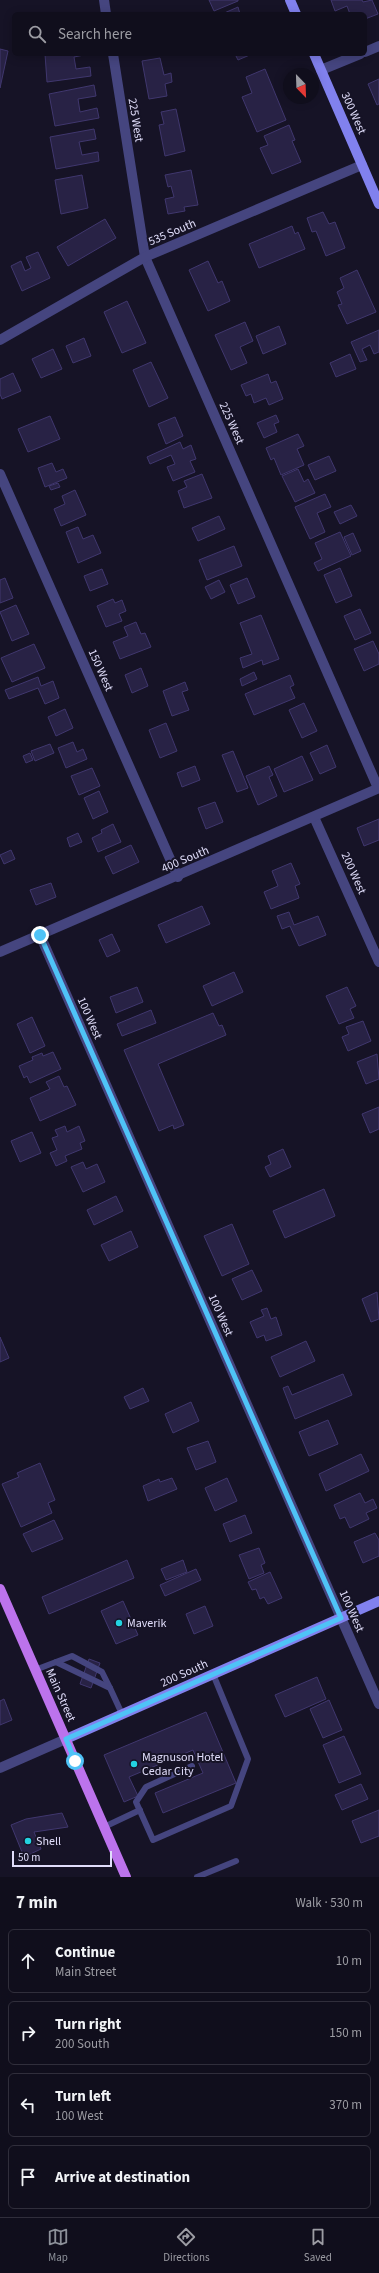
<!DOCTYPE html>
<meta charset="utf-8">
<style>
:root{--surface:#100e1c;--page:#1e1c29;--text:#f1f3f6;--muted:#9c9ca3;--line:#302e3b;--accent:#8c9099}
body{margin:0;font-family:"Source Sans 3",sans-serif;background:var(--page);color:var(--text)}
.compass{position:absolute;left:283px;top:68px;width:36px;height:36px;border-radius:50%;background:var(--surface);box-shadow:0 2px 10px #0003;rotate:157deg}
.scale{position:absolute;left:12px;bottom:10px;width:100px;box-sizing:border-box;padding-left:4px;border:2px solid #e0ddfa;border-top:0;font-size:11px;line-height:14px;white-space:nowrap;color:#e0ddfa;-webkit-text-stroke:3px #161326;paint-order:stroke}
.stop{position:absolute;width:12px;height:12px;margin:-9px;border:3px solid #4fc3f7;border-radius:50%;background:#fff}
.stop.end{background:#4fc3f7;border-color:#fff;box-shadow:0 1px 4px #0008}
.list{margin:0;padding:0;list-style:none}
h2{display:flex;justify-content:space-between;align-items:center;height:52px;margin:0;padding:0 16px;font-size:17px}
h2 small{font-size:13px;font-weight:400;color:var(--muted)}
.list li{display:grid;grid-template-columns:26px 1fr auto;gap:12px;align-items:center;box-sizing:border-box;height:64px;margin:0 8px 8px;padding:0 8px;border:1px solid var(--line);border-radius:6px}
.list b{display:block;font-size:15px;white-space:nowrap}
.list p{margin:0;font-size:13px;white-space:nowrap;color:var(--muted)}
.list em{font-size:13px;font-style:normal;color:var(--muted)}
.icon{flex:none;width:22px;height:22px;fill:none;stroke:currentColor;stroke-width:2;stroke-linecap:round;stroke-linejoin:round}
.map{position:relative;flex:none;width:379px;height:1877px;overflow:hidden}
.search{position:absolute;background:var(--surface);box-shadow:0 2px 10px #0003;left:12px;right:12px;top:12px;height:44px;display:flex;align-items:center;gap:10px;box-sizing:border-box;padding:0 14px;border-radius:6px;color:var(--muted);font-size:15px}
.sheet{height:340px;background:var(--surface)}
nav{display:flex;justify-content:space-around;align-items:center;box-sizing:border-box;height:56px;border-top:1px solid var(--line);background:var(--surface);font-size:11px;color:var(--muted)}
nav a{display:grid;justify-items:center;gap:2px}
nav .on{color:var(--accent)}
.map>svg:first-child{display:block}
.building{fill:#282245;stroke:#40376e}
.lines{fill:none;stroke-linecap:round;stroke-linejoin:round}
.lane{stroke:#45457f;stroke-width:6}
.street{stroke:#45457f;stroke-width:10}
.secondary{stroke:#8181ee;stroke-width:10}
.primary{stroke:#bc73ec;stroke-width:10}
.route{stroke:#4fc3f7;stroke-width:5}
.poi-dot{fill:#23d2e1;stroke:#161326;stroke-width:1.5}
.labels{text-anchor:middle;stroke-width:4;stroke-linejoin:round;paint-order:stroke}
.street-label{font-size:12px;fill:#e0ddfa;stroke:#161326}
.poi-label{font-size:12px;fill:#e0ddfa;stroke:#161326;text-anchor:start}
</style>
<div class="map">
<svg width="379" height="1877" viewBox="0 0 379 1877">
<rect width="100%" height="100%" fill="#161326"/>
<g class="building">
<polygon points="209,0 238,0 238,1 214,11"/>
<polygon points="331,0 362,0 363,2 372,0 378,14 365,19 365,14 350,14 347,6 335,11"/>
<polygon points="238,7 240,14 222,14"/>
<polygon points="0,49 8,51 0,88"/>
<polygon points="45,54 89,54 74,57 76,69 90,67 91,76 47,82"/>
<polygon points="235,54 252,54 238,60"/>
<polygon points="160,58 164,75 171,73 172,82 165,84 167,96 149,99 142,61"/>
<polygon points="265,69 286,120 257,132 242,97 252,93 246,77"/>
<polygon points="379,79 379,104 377,105 368,84"/>
<polygon points="94,85 96,96 78,99 80,112 97,108 99,118 55,126 49,94"/>
<polygon points="176,109 185,151 165,156 159,125 164,124 161,112"/>
<polygon points="289,125 295,140 292,141 301,162 272,174 260,148 268,145 264,136"/>
<polygon points="94,129 96,139 79,142 82,155 98,152 99,161 56,169 50,137"/>
<polygon points="191,170 198,205 184,207 185,211 168,214 165,199 174,197 171,186 168,187 165,175"/>
<polygon points="82,175 88,208 61,214 55,180"/>
<polygon points="323,212 329,224 335,222 345,248 326,256 316,231 312,232 307,218"/>
<polygon points="105,219 116,238 68,266 57,247"/>
<polygon points="292,226 295,234 298,232 305,249 259,268 249,244"/>
<polygon points="38,252 50,278 22,291 11,266 21,261 25,271 31,268 26,257"/>
<polygon points="208,261 218,283 222,281 230,301 208,311 189,270"/>
<polygon points="357,270 376,312 347,324 338,305 342,304 337,292 344,288 340,278"/>
<polygon points="127,301 146,343 122,353 104,312"/>
<polygon points="245,322 253,341 240,347 247,363 231,370 215,335"/>
<polygon points="279,326 286,344 263,354 256,336"/>
<polygon points="379,330 379,352 374,354 370,345 362,349 367,360 360,362 351,342"/>
<polygon points="84,338 91,356 73,363 66,346"/>
<polygon points="53,349 62,369 41,378 32,359"/>
<polygon points="350,354 356,369 336,377 330,363"/>
<polygon points="151,362 168,398 149,407 133,370"/>
<polygon points="13,373 21,391 2,399 0,394 0,379"/>
<polygon points="268,374 271,383 276,381 283,399 269,405 266,398 254,403 251,394 246,396 241,385"/>
<polygon points="276,415 279,422 274,424 277,432 264,438 257,423"/>
<polygon points="50,416 60,439 28,452 18,429"/>
<polygon points="175,417 183,436 166,444 158,424"/>
<polygon points="298,434 304,446 297,449 304,465 281,475 274,458 271,460 266,448"/>
<polygon points="180,442 183,449 191,445 196,459 190,461 195,472 173,481 167,467 175,464 171,455 150,464 147,457"/>
<polygon points="329,456 336,471 315,480 308,465"/>
<polygon points="52,463 56,472 63,469 67,478 45,487 38,468"/>
<polygon points="298,469 304,482 308,479 315,493 295,502 282,476"/>
<polygon points="202,474 212,498 184,508 178,491 187,487 184,481"/>
<polygon points="58,483 60,487 51,490 49,486"/>
<polygon points="75,490 86,515 61,526 54,509 65,504 62,496"/>
<polygon points="325,494 331,507 317,513 325,532 310,539 295,507"/>
<polygon points="351,505 357,516 340,524 334,512"/>
<polygon points="219,516 225,529 198,541 192,528"/>
<polygon points="78,527 83,539 93,535 101,553 78,563 66,532"/>
<polygon points="340,532 351,556 318,571 314,563 322,559 315,543"/>
<polygon points="353,533 361,551 352,555 344,537"/>
<polygon points="234,546 242,566 207,580 199,560"/>
<polygon points="340,568 352,596 336,603 324,575"/>
<polygon points="102,569 108,584 90,591 84,576"/>
<polygon points="5,578 13,598 0,603 0,580"/>
<polygon points="247,578 255,597 238,604 230,585"/>
<polygon points="219,580 225,592 211,599 205,587"/>
<polygon points="113,599 115,603 122,600 126,611 119,614 122,621 106,627 97,606"/>
<polygon points="16,605 29,634 12,641 0,612"/>
<polygon points="360,609 371,633 355,640 344,616"/>
<polygon points="261,615 279,659 263,665 262,660 243,668 240,658 252,654 240,623"/>
<polygon points="136,622 141,634 145,633 151,647 120,659 113,642 128,636 124,627"/>
<polygon points="373,641 379,654 379,664 364,671 354,649"/>
<polygon points="34,644 45,668 12,682 1,658"/>
<polygon points="141,668 148,686 132,693 125,675"/>
<polygon points="254,672 257,679 242,686 240,679"/>
<polygon points="290,675 294,685 290,687 295,698 254,715 245,694"/>
<polygon points="38,677 41,686 53,681 59,698 45,704 38,688 9,699 5,690"/>
<polygon points="185,682 188,690 182,692 189,710 172,716 163,691"/>
<polygon points="304,703 317,731 302,738 289,710"/>
<polygon points="65,709 73,728 56,736 48,717"/>
<polygon points="166,723 177,751 160,758 149,730"/>
<polygon points="73,742 77,752 83,749 87,759 66,768 58,748"/>
<polygon points="50,744 54,753 35,761 31,751"/>
<polygon points="327,745 336,767 320,774 310,753"/>
<polygon points="233,751 248,788 237,792 222,755"/>
<polygon points="30,753 33,760 26,763 23,756"/>
<polygon points="302,756 313,780 284,792 274,769"/>
<polygon points="195,766 200,780 182,787 177,773"/>
<polygon points="269,766 273,775 269,777 277,796 258,805 246,776"/>
<polygon points="92,768 100,786 79,795 71,776"/>
<polygon points="99,791 108,812 93,819 84,798"/>
<polygon points="215,802 223,822 206,829 198,808"/>
<polygon points="379,819 379,840 364,846 357,828"/>
<polygon points="113,824 121,842 98,852 92,838 102,833 101,830"/>
<polygon points="78,833 82,842 70,847 67,838"/>
<polygon points="131,845 139,862 113,874 105,857"/>
<polygon points="11,850 15,859 4,864 0,855"/>
<polygon points="291,863 300,884 295,886 299,898 271,909 264,892 278,886 272,871"/>
<polygon points="51,883 56,897 36,905 30,890"/>
<polygon points="202,906 210,924 166,943 158,925"/>
<polygon points="289,912 294,925 318,916 326,935 299,946 290,926 282,929 277,916"/>
<polygon points="112,934 120,951 107,957 99,940"/>
<polygon points="234,972 243,992 212,1006 203,986"/>
<polygon points="137,987 143,1002 116,1013 110,997"/>
<polygon points="347,987 356,1006 350,1009 354,1018 339,1024 326,996"/>
<polygon points="151,1010 156,1023 122,1036 117,1024"/>
<polygon points="213,1013 219,1026 222,1025 226,1035 158,1064 184,1125 174,1129 173,1125 159,1131 124,1050"/>
<polygon points="32,1017 45,1046 30,1053 17,1024"/>
<polygon points="363,1021 371,1041 348,1051 342,1037 349,1034 346,1027"/>
<polygon points="53,1052 61,1069 30,1083 27,1076 24,1078 19,1066 33,1060 32,1057 42,1053 43,1056"/>
<polygon points="377,1054 379,1079 366,1084 357,1062"/>
<polygon points="59,1076 64,1087 67,1086 76,1105 40,1121 30,1098 50,1089 46,1082"/>
<polygon points="379,1107 379,1129 370,1133 362,1114"/>
<polygon points="65,1126 67,1132 79,1126 85,1141 80,1143 82,1149 65,1156 67,1161 56,1166 50,1153 57,1150 52,1138 58,1136 55,1130"/>
<polygon points="32,1132 41,1153 20,1162 11,1141"/>
<polygon points="283,1149 291,1167 270,1177 265,1167 271,1164 268,1156"/>
<polygon points="83,1162 86,1169 97,1164 105,1182 83,1192 71,1167"/>
<polygon points="324,1189 335,1216 285,1238 273,1211"/>
<polygon points="116,1196 123,1211 94,1225 87,1210"/>
<polygon points="232,1224 249,1264 222,1276 204,1236"/>
<polygon points="131,1231 138,1247 109,1261 101,1245"/>
<polygon points="252,1270 262,1291 242,1300 232,1279"/>
<polygon points="377,1292 379,1319 371,1322 362,1299"/>
<polygon points="267,1308 271,1319 276,1317 282,1335 266,1341 264,1335 257,1338 250,1322 264,1316 261,1310"/>
<polygon points="0,1337 9,1358 0,1362"/>
<polygon points="306,1341 315,1361 280,1377 271,1357"/>
<polygon points="343,1374 352,1395 295,1419 283,1388 288,1386 292,1395"/>
<polygon points="143,1388 149,1401 130,1409 124,1397"/>
<polygon points="191,1402 199,1421 173,1433 165,1414"/>
<polygon points="328,1420 338,1444 309,1456 299,1432"/>
<polygon points="208,1441 216,1462 196,1470 187,1448"/>
<polygon points="361,1454 369,1471 326,1491 319,1474"/>
<polygon points="40,1463 55,1500 48,1503 52,1513 21,1527 2,1484 19,1477 17,1473"/>
<polygon points="172,1478 177,1489 148,1501 143,1486 159,1479 160,1482"/>
<polygon points="227,1478 237,1501 215,1511 205,1488"/>
<polygon points="360,1493 365,1503 373,1499 377,1508 366,1513 369,1519 350,1528 345,1517 340,1519 334,1505"/>
<polygon points="245,1515 252,1533 230,1542 223,1524"/>
<polygon points="54,1520 63,1539 32,1552 23,1534"/>
<polygon points="375,1533 379,1540 379,1556 363,1563 354,1542"/>
<polygon points="259,1548 265,1563 261,1565 264,1573 249,1579 239,1555"/>
<polygon points="127,1560 134,1578 49,1614 42,1597"/>
<polygon points="183,1560 187,1572 166,1580 161,1569"/>
<polygon points="196,1569 201,1580 165,1596 160,1585"/>
<polygon points="270,1572 282,1598 268,1604 264,1597 260,1599 256,1589 252,1590 248,1582"/>
<polygon points="123,1601 138,1635 116,1644 101,1611"/>
<polygon points="205,1606 213,1626 194,1634 186,1614"/>
<polygon points="89,1659 100,1663 91,1688 80,1684"/>
<polygon points="317,1677 326,1699 285,1717 275,1695"/>
<polygon points="4,1699 12,1720 0,1725 0,1701"/>
<polygon points="329,1700 342,1730 323,1738 310,1709"/>
<polygon points="206,1712 236,1783 163,1813 155,1793 203,1773 193,1750 129,1777 138,1796 124,1802 104,1755"/>
<polygon points="344,1736 361,1774 339,1783 323,1745"/>
<polygon points="361,1784 368,1799 342,1810 335,1795"/>
<polygon points="379,1810 379,1836 361,1843 352,1821"/>
<polygon points="62,1813 68,1827 34,1832 41,1849 24,1857 11,1825 26,1819"/>
</g>
<g class="lines">
<g class="lane">
<polyline points="56,1662 72,1656 102,1672 110,1688"/>
<polyline points="35,1670 56,1662 110,1688 122,1714"/>
<polyline points="192,1766 146,1787 136,1802 153,1840 231,1806 248,1759 213,1674"/>
<polyline points="104,1827 140,1810"/>
<polyline points="197,1877 236,1861"/>
</g>
<g class="street">
<polyline points="104,0 106,14"/>
<polyline points="365,52 379,46"/>
<polyline points="113,54 145,257 378,788"/>
<polyline points="321,70 360,54"/>
<polyline points="0,340 145,257 362,165"/>
<polyline points="0,474 178,877"/>
<polyline points="314,817 379,962"/>
<polyline points="40,935 379,1704"/>
<polyline points="0,952 379,788"/>
<polyline points="0,1768 66,1739"/>
</g>
<g class="secondary">
<polyline points="290,0 296,14"/>
<polyline points="314,54 379,204"/>
<polyline points="66,1739 379,1601"/>
</g>
<polyline class="primary" points="0,1589 126,1877"/>
</g>
<g class="lines">
<polyline class="route" points="40,935 341,1618 66,1739 75,1761"/>
</g>
<g class="poi-dot">
<circle cx="119" cy="1623" r="4"/>
<circle cx="134" cy="1764" r="4"/>
<circle cx="28" cy="1841" r="4"/>
</g>
<g class="labels">
<g class="street-label">
<text transform="translate(354 113) rotate(66)" y="4">300 West</text>
<text transform="translate(136 120) rotate(81)" y="4">225 West</text>
<text transform="translate(172 232) rotate(-23)" y="4">535 South</text>
<text transform="translate(232 423) rotate(66)" y="4">225 West</text>
<text transform="translate(101 670) rotate(66)" y="4">150 West</text>
<text transform="translate(185 859) rotate(-23)" y="4">400 South</text>
<text transform="translate(354 873) rotate(66)" y="4">200 West</text>
<text transform="translate(90 1018) rotate(66)" y="4">100 West</text>
<text transform="translate(221 1315) rotate(66)" y="4">100 West</text>
<text transform="translate(352 1611) rotate(66)" y="4">100 West</text>
<text transform="translate(184 1673) rotate(-24)" y="4">200 South</text>
<text transform="translate(61 1695) rotate(66)" y="4">Main Street</text>
</g>
<g class="poi-label">
<text x="127" y="1627">Maverik</text>
<text x="142" y="1761">Magnuson Hotel<tspan x="142" dy="14">Cedar City</tspan></text>
<text x="36" y="1845">Shell</text>
</g>
</g>
</svg>
<svg class="compass" viewBox="-18 -18 36 36"><path d="M0-13l5 13h-10z" fill="#e53935"/><path d="M0 13l5-13h-10z" fill="#9c9ca3"/></svg>
<div class="scale">50 m</div>
<div class="stop" style="left:75px;top:1761px"></div>
<div class="stop end" style="left:40px;top:935px"></div>
<div class="search"><svg class="icon" aria-label="search" viewBox="0 0 24 24"><circle cx="10" cy="10" r="6"/><path d="M15 15l6 6"/></svg>Search here</div>
</div>
<section class="sheet">
<h2>7 min<small>Walk · 530 m</small></h2>
<ul class="list">
<li><svg class="icon" aria-label="ahead" viewBox="0 0 24 24"><path d="M12 20V5M6 11l6-6 6 6"/></svg><div><b>Continue</b><p>Main Street</p></div><em>10 m</em></li>
<li><svg class="icon" aria-label="right" viewBox="0 0 24 24"><path d="M7 20v-9h11M14 6l5 5-5 5"/></svg><div><b>Turn right</b><p>200 South</p></div><em>150 m</em></li>
<li><svg class="icon" aria-label="left" viewBox="0 0 24 24"><path d="M17 20v-9H6M10 6l-5 5 5 5"/></svg><div><b>Turn left</b><p>100 West</p></div><em>370 m</em></li>
<li><svg class="icon" aria-label="arrive" viewBox="0 0 24 24"><path d="M6 21V4h12l-3 4 3 4H6"/></svg><div><b>Arrive at destination</b></div></li>
</ul>
</section>
<nav>
<a class="on"><svg class="icon" aria-label="map" viewBox="0 0 24 24"><path d="M3 6l6-2 6 2 6-2v14l-6 2-6-2-6 2zM9 4v14M15 6v14"/></svg>Map</a>
<a><svg class="icon" aria-label="directions" viewBox="0 0 24 24"><path d="M12 3l9 9-9 9-9-9zM9 14v-3h6M13 9l2 2-2 2"/></svg>Directions</a>
<a><svg class="icon" aria-label="saved" viewBox="0 0 24 24"><path d="M7 4h10v16l-5-4-5 4z"/></svg>Saved</a>
</nav>
